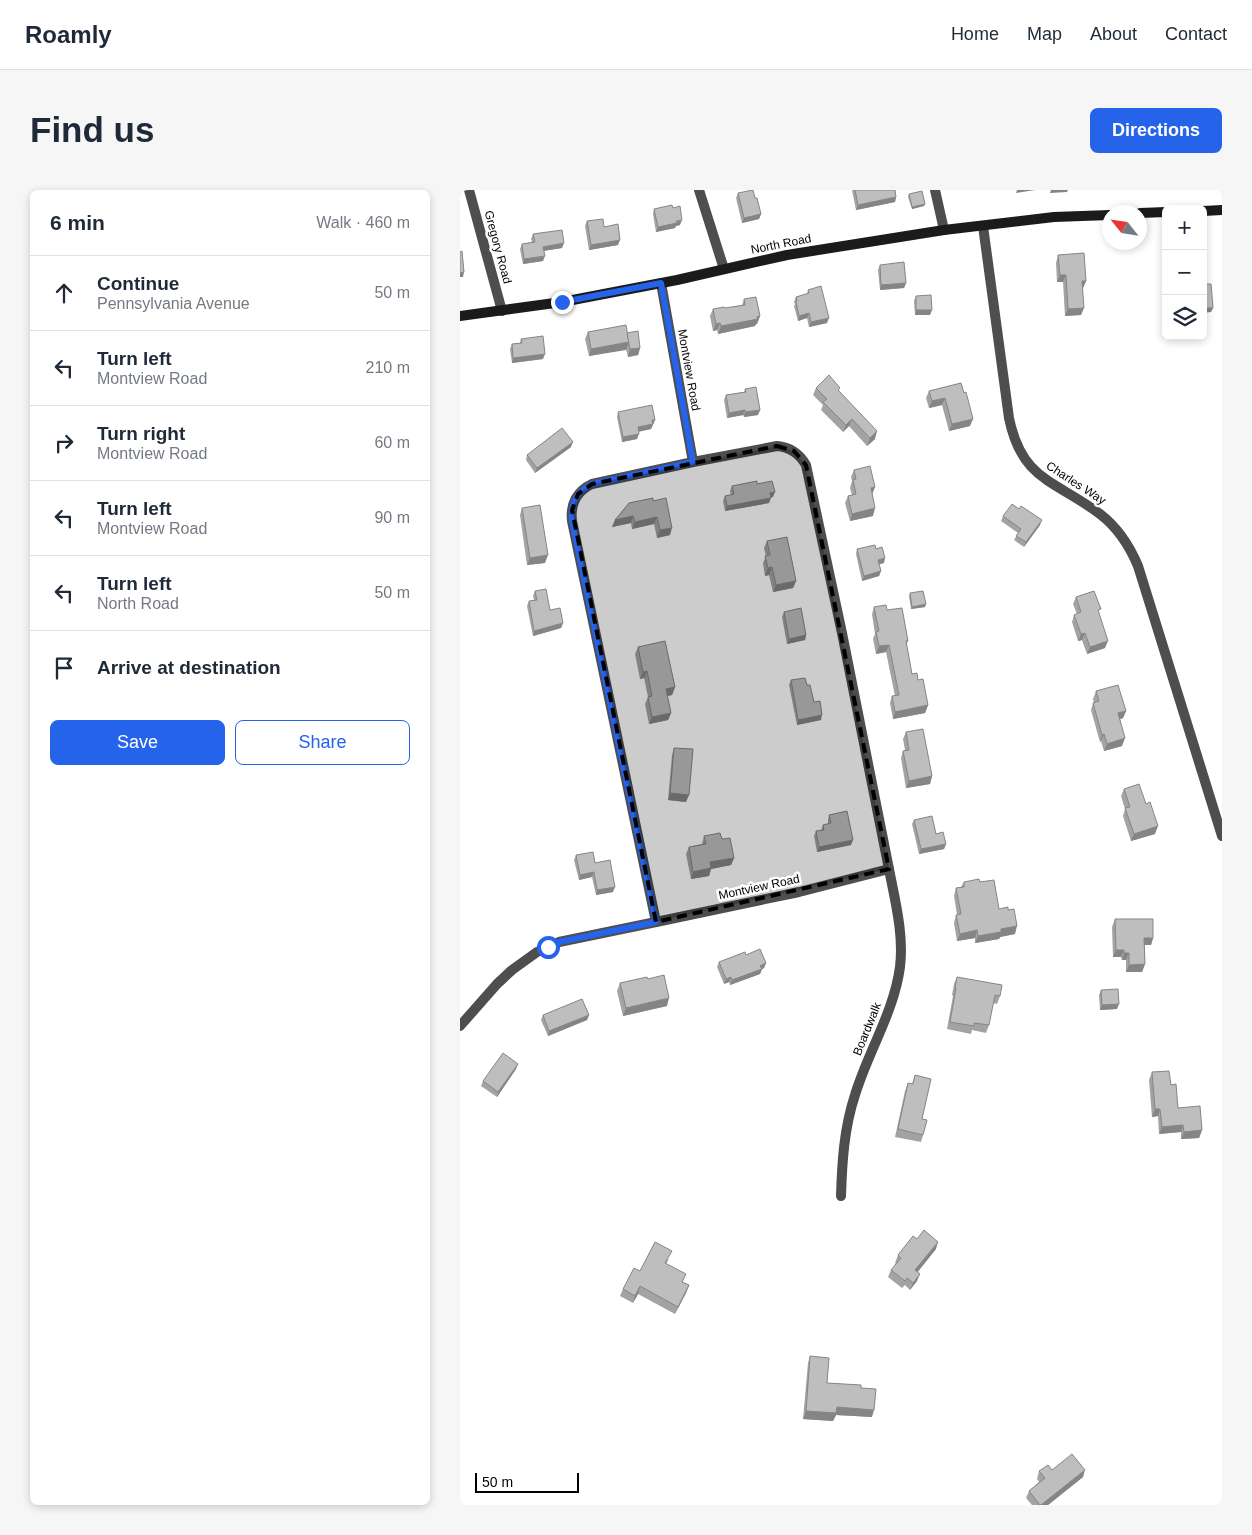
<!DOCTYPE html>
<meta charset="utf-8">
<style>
:root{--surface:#fff;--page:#f6f6f7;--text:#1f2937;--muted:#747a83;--line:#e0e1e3;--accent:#2563eb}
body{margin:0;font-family:Helvetica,sans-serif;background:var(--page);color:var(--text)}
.controls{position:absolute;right:15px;top:15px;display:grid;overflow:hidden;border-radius:8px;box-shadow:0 2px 8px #0003}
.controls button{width:45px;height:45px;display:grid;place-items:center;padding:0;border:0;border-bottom:1px solid var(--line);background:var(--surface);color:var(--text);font:25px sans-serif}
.compass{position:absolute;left:642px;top:15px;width:45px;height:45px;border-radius:50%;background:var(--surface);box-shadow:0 2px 8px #0003;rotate:300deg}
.scale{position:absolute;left:15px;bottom:12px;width:104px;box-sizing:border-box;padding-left:5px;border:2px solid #000;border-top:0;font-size:14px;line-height:18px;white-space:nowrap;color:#000;-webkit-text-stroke:4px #fff;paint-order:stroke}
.stop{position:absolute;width:15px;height:15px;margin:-11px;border:4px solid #2563eb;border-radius:50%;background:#fff}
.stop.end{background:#2563eb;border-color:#fff;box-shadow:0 1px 5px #0008}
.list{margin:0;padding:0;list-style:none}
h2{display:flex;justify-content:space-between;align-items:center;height:65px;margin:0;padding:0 20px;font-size:21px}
h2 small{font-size:16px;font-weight:400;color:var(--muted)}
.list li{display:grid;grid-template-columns:32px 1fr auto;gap:15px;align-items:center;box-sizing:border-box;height:75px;padding:0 20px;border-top:1px solid var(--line)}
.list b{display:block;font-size:19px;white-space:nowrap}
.list p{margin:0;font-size:16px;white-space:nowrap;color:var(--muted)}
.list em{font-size:16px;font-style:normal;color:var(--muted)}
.actions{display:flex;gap:10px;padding:15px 20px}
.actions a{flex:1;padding:11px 0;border:1px solid var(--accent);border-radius:8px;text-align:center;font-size:18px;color:var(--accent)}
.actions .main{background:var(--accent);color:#fff}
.icon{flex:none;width:28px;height:28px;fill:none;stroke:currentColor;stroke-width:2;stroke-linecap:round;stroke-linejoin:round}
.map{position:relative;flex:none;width:762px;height:1315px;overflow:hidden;border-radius:8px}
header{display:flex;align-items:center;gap:30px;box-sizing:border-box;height:70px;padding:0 25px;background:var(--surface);border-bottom:1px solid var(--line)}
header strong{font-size:24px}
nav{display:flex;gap:28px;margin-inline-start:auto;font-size:18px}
.intro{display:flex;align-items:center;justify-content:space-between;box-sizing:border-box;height:120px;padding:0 30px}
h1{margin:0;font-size:35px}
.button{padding:12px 22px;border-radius:8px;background:var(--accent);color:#fff;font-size:18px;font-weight:700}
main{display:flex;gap:30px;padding:0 30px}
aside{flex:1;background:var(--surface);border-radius:8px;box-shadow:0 2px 8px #0003}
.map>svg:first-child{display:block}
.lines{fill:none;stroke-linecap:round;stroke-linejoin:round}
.street{stroke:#4e4e4e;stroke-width:10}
.secondary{stroke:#1b1b1b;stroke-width:10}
.wall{fill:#a3a3a3}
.shaded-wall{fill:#858585}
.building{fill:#bebebe;stroke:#858585}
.route{stroke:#2563eb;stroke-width:6}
.marked{fill:#000;fill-opacity:0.2;stroke:#000;stroke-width:4;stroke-dasharray:10 6;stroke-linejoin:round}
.labels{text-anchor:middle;stroke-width:5;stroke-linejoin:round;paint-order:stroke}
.street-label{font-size:12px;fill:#000;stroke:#fff}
</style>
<header>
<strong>Roamly</strong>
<nav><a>Home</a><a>Map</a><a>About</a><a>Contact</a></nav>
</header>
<div class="intro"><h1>Find us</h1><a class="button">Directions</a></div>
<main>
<aside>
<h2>6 min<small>Walk · 460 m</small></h2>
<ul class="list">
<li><svg class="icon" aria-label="ahead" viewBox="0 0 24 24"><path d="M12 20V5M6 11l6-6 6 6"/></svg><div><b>Continue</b><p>Pennsylvania Avenue</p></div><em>50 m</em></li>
<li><svg class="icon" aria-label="left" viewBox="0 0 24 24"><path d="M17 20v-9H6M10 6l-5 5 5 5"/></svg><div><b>Turn left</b><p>Montview Road</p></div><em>210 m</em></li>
<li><svg class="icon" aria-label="right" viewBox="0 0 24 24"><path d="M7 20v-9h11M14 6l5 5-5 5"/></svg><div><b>Turn right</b><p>Montview Road</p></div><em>60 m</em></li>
<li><svg class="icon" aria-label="left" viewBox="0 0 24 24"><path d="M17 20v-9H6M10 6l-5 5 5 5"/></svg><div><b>Turn left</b><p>Montview Road</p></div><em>90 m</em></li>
<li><svg class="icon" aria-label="left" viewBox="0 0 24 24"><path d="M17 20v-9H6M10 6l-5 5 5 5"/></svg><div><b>Turn left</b><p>North Road</p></div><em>50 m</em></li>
<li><svg class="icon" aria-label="arrive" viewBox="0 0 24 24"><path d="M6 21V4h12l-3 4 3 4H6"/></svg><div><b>Arrive at destination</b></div></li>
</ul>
<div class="actions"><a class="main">Save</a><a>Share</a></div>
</aside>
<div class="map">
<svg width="762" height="1315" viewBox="0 0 762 1315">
<rect width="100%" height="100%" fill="#fff"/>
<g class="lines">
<g class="street">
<polyline points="9,0 42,121"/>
<polyline points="239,0 264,79"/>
<polyline points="475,0 484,40"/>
<path d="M523,36L549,228C562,291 595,290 640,324C657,337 670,357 678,376L762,646"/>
<path d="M201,93L233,272L317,256C330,257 339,263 346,275L382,443L429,679L339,702L196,732L112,331C110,314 117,301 132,294L233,272"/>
<polyline points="0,836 37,794 52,780 77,762 99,752 196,732"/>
<path d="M381,1006C382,973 384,938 395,905C408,862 434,822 440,777C444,744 435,711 429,679"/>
</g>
<g class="secondary">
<polyline points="743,21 762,20"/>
<polyline points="680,23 706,22"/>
<polyline points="0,126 102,112 217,90 327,65 484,40 594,27 650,25"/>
</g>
</g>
<g class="wall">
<polygon points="392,0 435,0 436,7 435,12 396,20"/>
<polygon points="278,3 295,8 301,24 299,29 282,33 276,8"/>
<polygon points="449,4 465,14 464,16 452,19 448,7"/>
<polygon points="194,19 220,35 216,36 215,38 196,42 193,24"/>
<polygon points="127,31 158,55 129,60 125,36"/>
<polygon points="73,44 102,58 84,61 83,71 63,74 60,59 62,54 72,52 71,49"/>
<polygon points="598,65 626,91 623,98 622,98 621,125 605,126 603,92 597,92 596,73"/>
<polygon points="420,75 446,93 444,98 420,100 418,80"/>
<polygon points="348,100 367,133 349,137 347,128 338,131 334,116 335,114 334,112 336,107 347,104"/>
<polygon points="456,106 470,125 455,125 454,111"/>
<polygon points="284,109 300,126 297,134 296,134 295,136 258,144 257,140 253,141 250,126 253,119 265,118 282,115"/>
<polygon points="128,142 167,143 180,158 178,165 168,167 166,159 129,166 125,149"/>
<polygon points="61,149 83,169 52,173 50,159 52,154 60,153"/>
<polygon points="501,193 510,236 489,241 482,215 469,218 466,208 469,201"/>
<polygon points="356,198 379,201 415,249 407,256 389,236 383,242 361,220 363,215 353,205"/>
<polygon points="285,199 300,220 298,225 284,227 283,225 267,228 264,210 266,205 284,202"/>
<polygon points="158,222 195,230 191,239 178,242 177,249 162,252 157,227"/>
<polygon points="111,257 75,283 66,270 67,265"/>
<polygon points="394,280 415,297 412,304 413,326 390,331 385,313 388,306 392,305 390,298 392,291 391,287"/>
<polygon points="297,294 313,307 310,307 309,313 265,321 263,311 265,306 271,305 270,301 272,296"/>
<polygon points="193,311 210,345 197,348 194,334 172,339 171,333 152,337 155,330"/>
<polygon points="62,318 85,373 67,375 60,325"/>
<polygon points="543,326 580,335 564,357 554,350 558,343 541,331"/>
<polygon points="307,351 336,391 333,398 313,402 309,385 305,386 303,373 306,366 304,358"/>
<polygon points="397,359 416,359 424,373 419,374 421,381 419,386 402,391 396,364"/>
<polygon points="75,401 90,420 103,433 101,438 73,446 67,416 69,411 74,410 73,406"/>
<polygon points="450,403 466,414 465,417 451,419 449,406"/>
<polygon points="616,407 639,424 645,458 627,464 622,450 618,451 612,432 614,425 617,424 613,414"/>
<polygon points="414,417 427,420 448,451 446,455 452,484 458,490 468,515 465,523 433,529 430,513 432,506 435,506 426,462 416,464 413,449 415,444 412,424"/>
<polygon points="324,422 346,445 345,450 327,454 322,427"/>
<polygon points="178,457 215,497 212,505 207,506 211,523 208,530 189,534 185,514 188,507 184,488 180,489 175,464"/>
<polygon points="331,490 347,495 361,530 337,535 329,495"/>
<polygon points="636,501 666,521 663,528 660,529 662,556 644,561 641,551 640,552 631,520 633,513 634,513 633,509"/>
<polygon points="446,542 472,586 470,594 446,598 441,568 443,561 445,560 443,549"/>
<polygon points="214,558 226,612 208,610 212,565"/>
<polygon points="664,599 695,644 671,651 663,626 665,619 661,606"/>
<polygon points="369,625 391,655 357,662 354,646 356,641 361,640 363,635 368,634 368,630"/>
<polygon points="454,630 476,644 486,654 484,659 459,664 452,634"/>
<polygon points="244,646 262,649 274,668 271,675 251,679 249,686 231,689 226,664 229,657 242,654"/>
<polygon points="116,665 135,673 153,702 136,705 132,687 119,690 114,670"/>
<polygon points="504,692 520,692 539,719 555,744 540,747 539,749 515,753 515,748 497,751 494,733 496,725 497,725 494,706 496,698 501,697"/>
<polygon points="655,729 693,748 691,755 685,755 685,774 682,782 666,782 666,770 662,770 661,767 653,767 652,737"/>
<polygon points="286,765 306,773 304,778 302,779 300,784 270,795 269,792 264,794 257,777 259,772"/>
<polygon points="497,787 540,806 537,814 533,813 529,835 526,843 512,840 511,844 487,839 493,806 492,805 494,794"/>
<polygon points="188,789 207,816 163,826 157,801 160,793"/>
<polygon points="641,800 657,819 640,820 639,805"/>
<polygon points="83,825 129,825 127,830 88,846 81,830"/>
<polygon points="56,879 37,907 21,896 23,891"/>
<polygon points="692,882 711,895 718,918 742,940 739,948 721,949 721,942 699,944 698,926 692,927 689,890"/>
<polygon points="455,885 463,945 461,952 435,947 445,901 448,893 452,894"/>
<polygon points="457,1049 476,1059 457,1082 457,1091 450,1100 445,1095 442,1098 428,1087 431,1080 436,1074 435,1073 438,1065"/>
<polygon points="209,1069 206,1074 223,1092 229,1095 226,1103 215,1124 178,1104 173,1113 160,1106 163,1099 180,1081"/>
<polygon points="350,1166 367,1193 401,1198 412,1227 376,1225 373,1231 343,1229 348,1173"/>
<polygon points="592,1280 623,1287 588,1315 572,1315 566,1308 569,1301 579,1292 577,1289 579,1281"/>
</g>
<g class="shaded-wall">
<polygon points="557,0 575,0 556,3"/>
<polygon points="591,0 608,0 607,2 590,3"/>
<polygon points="436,7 435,12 396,20 398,15"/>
<polygon points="465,14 464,16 452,19 452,17"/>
<polygon points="301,24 299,29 282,33 284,28"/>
<polygon points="222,30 220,35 216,36 215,38 196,42 198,37"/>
<polygon points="160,50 158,55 129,60 131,55"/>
<polygon points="104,53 102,58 82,61 83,57"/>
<polygon points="85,66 83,71 63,74 64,69"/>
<polygon points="4,82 3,87 0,87 0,83"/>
<polygon points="600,85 606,85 603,92 597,92"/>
<polygon points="622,91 626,91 623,98 619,98"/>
<polygon points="446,93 444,98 420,100 421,95"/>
<polygon points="624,118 621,125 605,126 608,119"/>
<polygon points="743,118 753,118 751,122 743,123"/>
<polygon points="456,120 472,120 470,125 455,125"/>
<polygon points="349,123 347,128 338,131 339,126"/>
<polygon points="300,126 297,134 296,134 295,136 258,144 261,136"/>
<polygon points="369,128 367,133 349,137 351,132"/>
<polygon points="260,133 257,140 253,141 256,134"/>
<polygon points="169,152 166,160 129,166 131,159"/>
<polygon points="180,158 178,165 168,167 170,159"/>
<polygon points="85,164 83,169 52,173 53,168"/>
<polygon points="485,208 482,215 469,218 472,211"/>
<polygon points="285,220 283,225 267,228 269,223"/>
<polygon points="300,220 298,225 284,227 285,222"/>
<polygon points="392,229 389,236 383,242 386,235"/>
<polygon points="513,229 510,236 489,241 492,234"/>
<polygon points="192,230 195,230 191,239 176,242 178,237"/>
<polygon points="417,241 415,249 407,256 410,248"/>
<polygon points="179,244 177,249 162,252 163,247"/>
<polygon points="113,252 111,257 75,283 77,278"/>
<polygon points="415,297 412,304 411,298"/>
<polygon points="315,302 313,307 308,308 310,303"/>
<polygon points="311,308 309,313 265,321 267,316"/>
<polygon points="415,318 413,326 390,331 392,324"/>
<polygon points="173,326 171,333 152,337 155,330"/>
<polygon points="197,327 194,334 172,339 175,332"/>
<polygon points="582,330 580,335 564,357 566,352"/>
<polygon points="212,338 210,345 197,348 200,340"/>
<polygon points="88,365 85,373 67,375 70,368"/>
<polygon points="425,368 424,373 416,375 418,370"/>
<polygon points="312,377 309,385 305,386 308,378"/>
<polygon points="421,381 419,386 402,391 404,386"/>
<polygon points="336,391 333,398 313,402 316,395"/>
<polygon points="466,414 465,417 451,419 452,417"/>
<polygon points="103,433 101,438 73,446 74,441"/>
<polygon points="625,443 622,450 618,451 621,444"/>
<polygon points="346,445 345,450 327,454 329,449"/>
<polygon points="648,451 645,458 627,464 630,457"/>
<polygon points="429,455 426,462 416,464 419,456"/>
<polygon points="187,481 184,488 180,489 183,482"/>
<polygon points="215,497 212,505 203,507 206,499"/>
<polygon points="468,515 465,523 433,529 435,522"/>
<polygon points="666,521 663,528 655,531 658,523"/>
<polygon points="211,523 208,530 189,534 192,527"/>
<polygon points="362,525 361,530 337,535 338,530"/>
<polygon points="644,544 641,551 640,552 642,545"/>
<polygon points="665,548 662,556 644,561 647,554"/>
<polygon points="472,586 470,594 446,598 449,591"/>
<polygon points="210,603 229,605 226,612 208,610"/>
<polygon points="698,636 695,644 671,651 674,644"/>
<polygon points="393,650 391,655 357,662 359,657"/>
<polygon points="486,654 484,659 459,664 461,659"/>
<polygon points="274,668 271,675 251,679 249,686 231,689 233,682 250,672"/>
<polygon points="134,682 132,687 119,690 120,685"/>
<polygon points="155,697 153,702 136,705 137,700"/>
<polygon points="557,736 555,744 540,747 539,749 515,753 518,746 541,739"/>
<polygon points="517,740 515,748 497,751 500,744"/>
<polygon points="684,748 693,748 691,755 682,755"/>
<polygon points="656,760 664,760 661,767 653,767"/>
<polygon points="664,763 669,763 666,770 662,770"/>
<polygon points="306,773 304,778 301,780 302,779 300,784 270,795 272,790"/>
<polygon points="685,774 682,782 666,782 669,775"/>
<polygon points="271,787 269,792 264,794 266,789"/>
<polygon points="209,808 207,816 163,826 166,818"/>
<polygon points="659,814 657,819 640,820 642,815"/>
<polygon points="129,825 127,830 88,846 89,841"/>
<polygon points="58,874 56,879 37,907 38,902"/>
<polygon points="695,919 700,919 698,926 692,927"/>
<polygon points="723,935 721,942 699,944 702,937"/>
<polygon points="742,940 739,948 721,949 724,942"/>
<polygon points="478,1052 476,1059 453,1088 455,1080"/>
<polygon points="460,1084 457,1091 450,1100 453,1093"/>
<polygon points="229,1095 226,1103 215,1124 218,1117"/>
<polygon points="180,1096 178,1104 173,1113 175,1106"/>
<polygon points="377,1217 414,1220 412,1227 376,1225 373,1231 343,1229 346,1221"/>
<polygon points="625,1280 623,1287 588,1315 581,1315"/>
</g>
<g class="building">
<polygon points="293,0 295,8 297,8 301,24 284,28 278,3"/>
<polygon points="395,0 435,0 436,7 398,15"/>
<polygon points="462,1 465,14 452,17 449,4"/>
<polygon points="212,15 213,18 220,16 222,30 216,31 217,33 198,37 194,19"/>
<polygon points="143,29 144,37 158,34 160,50 131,55 127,31"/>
<polygon points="102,40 104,53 83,57 85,66 64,69 62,54 75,52 73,44"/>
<polygon points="2,61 4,82 0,83 0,62"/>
<polygon points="624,63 626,91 622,91 624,118 608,119 606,85 600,85 598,65"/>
<polygon points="444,72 446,93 421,95 420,75"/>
<polygon points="743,94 751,94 753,118 743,118"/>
<polygon points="361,96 369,128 351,132 349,123 339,126 336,111 337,111 336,107 349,103 348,100"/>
<polygon points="471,105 472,120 456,120 456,106"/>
<polygon points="296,107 300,126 297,127 298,129 261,136 260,133 256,134 253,119 264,117 265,118 285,115 284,109"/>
<polygon points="166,135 169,152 131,159 128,142"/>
<polygon points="178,141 180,158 170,159 167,143"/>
<polygon points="83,146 85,164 53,168 52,154 62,153 61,149"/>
<polygon points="369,185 380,198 378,200 417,241 410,248 392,229 386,235 363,212 367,209 356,198"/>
<polygon points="501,193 504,203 506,202 513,229 492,234 485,208 472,211 469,201"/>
<polygon points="296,197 300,220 285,222 285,220 269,223 266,205 286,202 285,199"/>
<polygon points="192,215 195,230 192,230 193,234 178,237 179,244 163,247 158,222"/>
<polygon points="102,238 113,252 77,278 67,265"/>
<polygon points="410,276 415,297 411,298 415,318 392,324 388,306 396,304 393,290 396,289 394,280"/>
<polygon points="297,291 297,294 312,291 315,302 310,303 311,308 267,316 265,306 274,304 272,296"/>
<polygon points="193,308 193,311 206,308 212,338 200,340 197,327 175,332 173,326 155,330 169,313"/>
<polygon points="552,314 559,319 561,316 582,330 566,352 556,346 561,339 543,326"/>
<polygon points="80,315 88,365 70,368 62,318"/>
<polygon points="327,347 336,391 316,395 312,377 308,378 305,366 310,365 307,351"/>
<polygon points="415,355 416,359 422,357 425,368 418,370 421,381 404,386 397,359"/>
<polygon points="86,399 90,420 100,418 103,433 74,441 69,411 77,410 75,401"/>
<polygon points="463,401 466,414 452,417 450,403"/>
<polygon points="634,401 641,419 638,420 648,451 630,457 625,443 621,444 614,425 621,422 616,407"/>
<polygon points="426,415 427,420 442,418 448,451 446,451 452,484 457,483 458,490 463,489 468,515 435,522 432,506 439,505 429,455 419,456 416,442 419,441 414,417"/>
<polygon points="341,418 346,445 329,449 324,422"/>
<polygon points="205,451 215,497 206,499 211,523 192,527 188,507 192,506 187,481 183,482 178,457"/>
<polygon points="345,488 347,495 350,495 354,512 360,511 362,525 338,530 331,490"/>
<polygon points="658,495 666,521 658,523 665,548 647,554 644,544 642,545 633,513 639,511 636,501"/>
<polygon points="463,539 472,586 449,591 443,561 449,560 446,542"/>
<polygon points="214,558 233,559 229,605 210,603"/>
<polygon points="679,594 686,614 690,612 698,636 674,644 665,618 670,617 664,599"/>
<polygon points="387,621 393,650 359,657 356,641 364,640 363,635 371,633 369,625"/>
<polygon points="472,626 476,644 483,642 486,654 461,659 454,630"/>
<polygon points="260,643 262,649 270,648 274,668 250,672 251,678 233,682 229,657 246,654 244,646"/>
<polygon points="133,662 135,673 150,670 155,697 137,700 134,682 120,685 116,665"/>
<polygon points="519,689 520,692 534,690 539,719 548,717 548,720 554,719 557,736 541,739 541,742 518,746 517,740 500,744 496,725 501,724 496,698 504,697 504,692"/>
<polygon points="655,729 693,729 693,748 684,748 685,774 669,775 669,763 664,763 664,760 656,760"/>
<polygon points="300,759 306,773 300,776 302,779 272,790 271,787 266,789 259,772 285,762 286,765"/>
<polygon points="204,785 209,808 166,818 160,793 187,787 188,789"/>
<polygon points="497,787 542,795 540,806 535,805 529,835 514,833 514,836 490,832 496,798 495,798"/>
<polygon points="658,799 659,814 642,815 641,800"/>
<polygon points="122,809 129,825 89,841 83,825"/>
<polygon points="43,863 58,874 38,902 23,891"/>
<polygon points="709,881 711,895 716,894 718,918 740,916 742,940 724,942 723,935 702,937 700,919 695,919 692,882"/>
<polygon points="455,885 471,889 462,929 467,930 463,945 438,939 448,893 453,894"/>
<polygon points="464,1040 478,1052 455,1080 460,1084 453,1093 447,1088 445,1091 431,1080 441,1068 438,1065 453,1046 457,1049"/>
<polygon points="195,1052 212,1061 205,1073 226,1084 222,1092 229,1095 218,1117 180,1096 175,1106 163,1099 174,1078 180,1081"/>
<polygon points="350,1166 369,1168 367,1193 401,1195 401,1198 416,1199 414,1220 377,1217 376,1223 346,1221"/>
<polygon points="612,1264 625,1280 581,1315 580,1315 569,1301 585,1288 579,1281 588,1275 592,1280"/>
</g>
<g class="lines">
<path class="route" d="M88,757L99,752L196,732L112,331C110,314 117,301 132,294L233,272L201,93L102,112"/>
</g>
<path class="marked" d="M317,256L334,261L346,275L429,679L196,732L112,320L118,304L132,294Z"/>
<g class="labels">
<g class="street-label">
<text transform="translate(321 54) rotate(-11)" y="4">North Road</text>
<text transform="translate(38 57) rotate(75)" y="4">Gregory Road</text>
<text transform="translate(229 180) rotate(80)" y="4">Montview Road</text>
<text transform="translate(616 293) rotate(33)" y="4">Charles Way</text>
<text transform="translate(299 697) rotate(-12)" y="4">Montview Road</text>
<text transform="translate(407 839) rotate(-68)" y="4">Boardwalk</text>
</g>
</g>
</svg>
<div class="controls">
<button>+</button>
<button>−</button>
<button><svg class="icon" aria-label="layers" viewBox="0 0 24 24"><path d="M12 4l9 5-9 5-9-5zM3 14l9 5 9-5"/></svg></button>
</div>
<svg class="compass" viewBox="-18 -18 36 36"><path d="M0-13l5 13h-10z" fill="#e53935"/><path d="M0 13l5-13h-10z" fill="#747a83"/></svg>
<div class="scale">50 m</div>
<div class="stop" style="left:88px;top:757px"></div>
<div class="stop end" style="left:102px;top:112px"></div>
</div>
</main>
